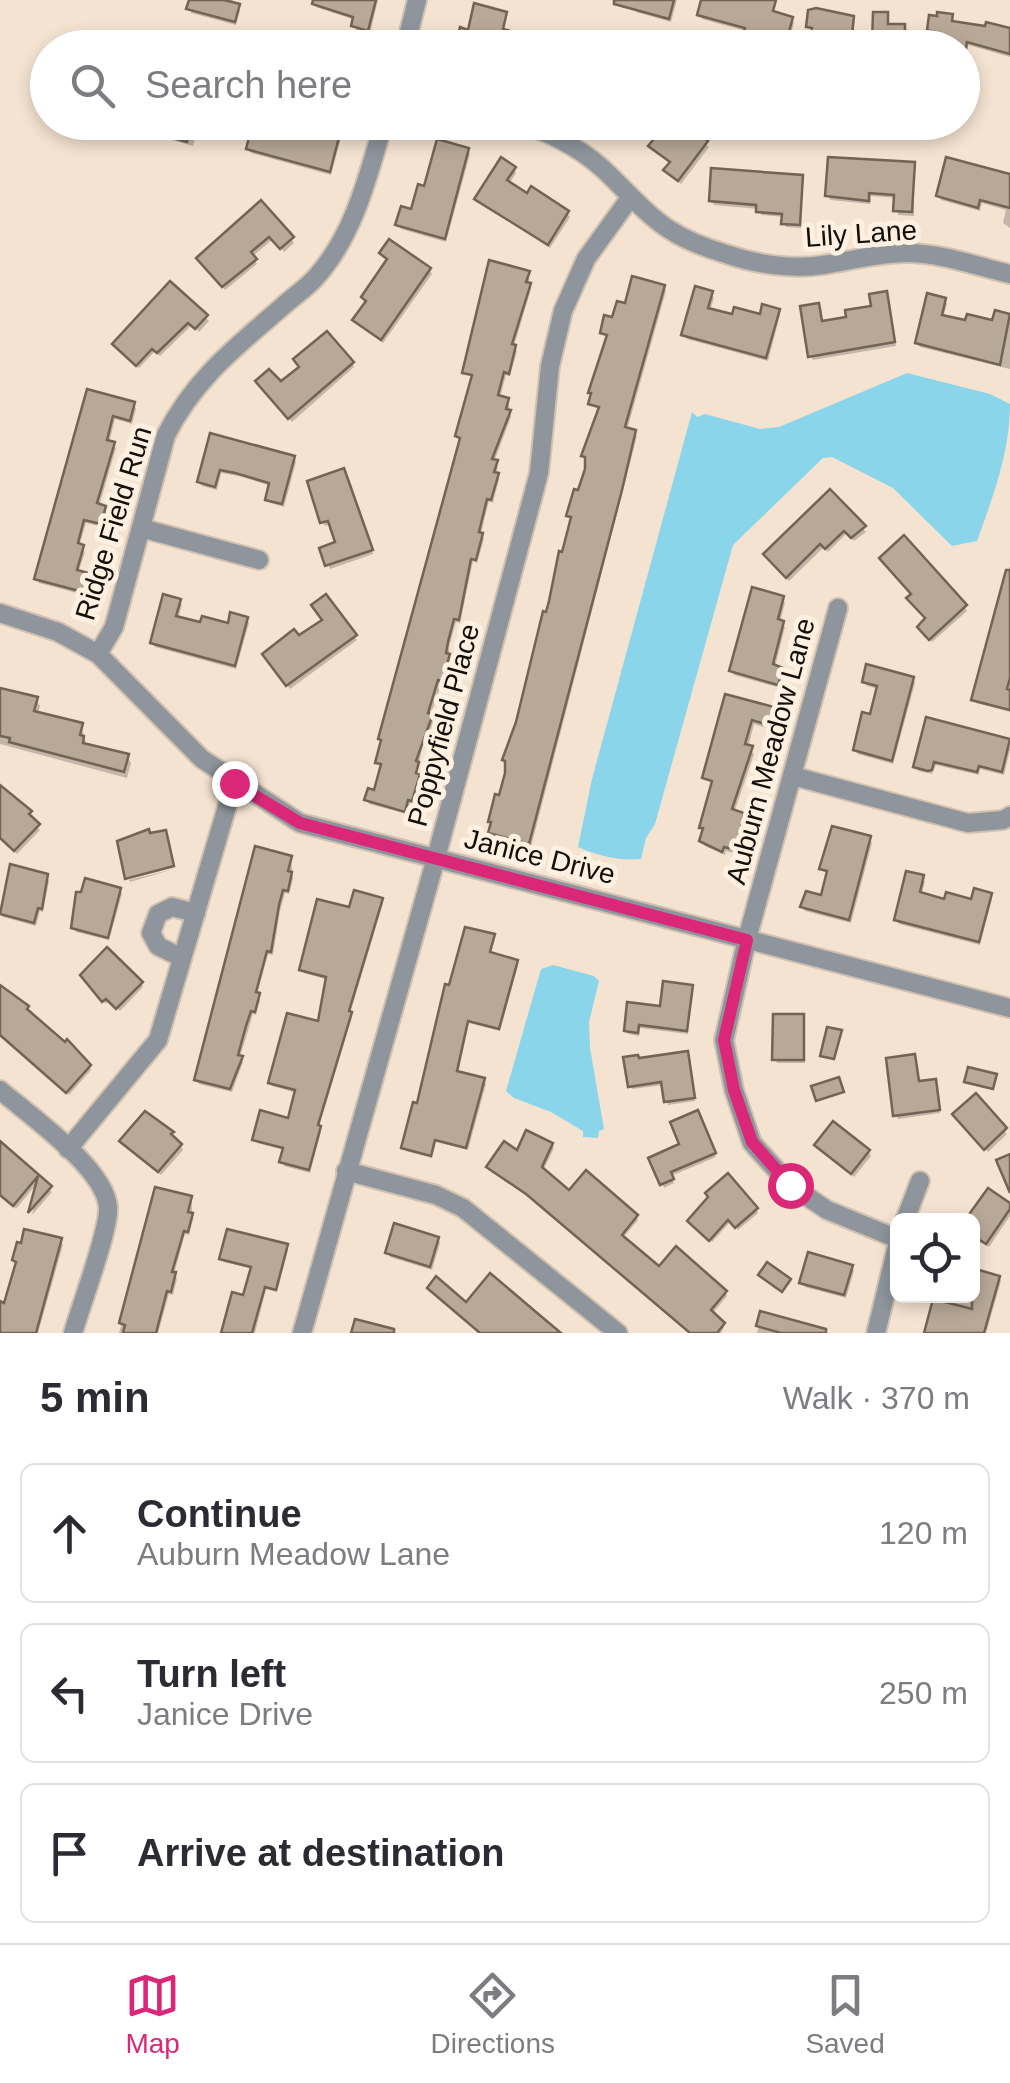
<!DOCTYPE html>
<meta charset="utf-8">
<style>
:root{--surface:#fff;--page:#f7f7f7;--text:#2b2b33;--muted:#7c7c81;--line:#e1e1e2;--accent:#db2777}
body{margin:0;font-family:Helvetica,sans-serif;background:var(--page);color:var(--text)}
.controls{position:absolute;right:30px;bottom:30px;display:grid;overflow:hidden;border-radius:15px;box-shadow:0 5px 15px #0003}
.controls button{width:90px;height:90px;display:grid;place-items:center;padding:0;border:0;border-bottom:2px solid var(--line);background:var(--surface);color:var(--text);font:50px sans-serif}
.stop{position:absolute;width:30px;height:30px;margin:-22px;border:8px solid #db2777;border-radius:50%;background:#fff}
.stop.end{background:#db2777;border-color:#fff;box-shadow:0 2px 10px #0008}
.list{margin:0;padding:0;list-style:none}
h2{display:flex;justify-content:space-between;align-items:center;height:130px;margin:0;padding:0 40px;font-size:42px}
h2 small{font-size:32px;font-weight:400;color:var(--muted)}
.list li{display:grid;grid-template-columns:65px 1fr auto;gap:30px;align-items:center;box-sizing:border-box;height:140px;margin:0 20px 20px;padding:0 20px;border:2px solid var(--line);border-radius:15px}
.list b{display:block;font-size:38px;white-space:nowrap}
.list p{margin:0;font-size:32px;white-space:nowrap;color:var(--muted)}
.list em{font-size:32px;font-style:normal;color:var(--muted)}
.icon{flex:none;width:55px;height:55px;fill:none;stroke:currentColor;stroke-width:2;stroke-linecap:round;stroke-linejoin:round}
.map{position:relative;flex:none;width:1010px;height:1333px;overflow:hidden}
.search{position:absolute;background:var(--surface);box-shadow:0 5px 15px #0003;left:30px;right:30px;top:30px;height:110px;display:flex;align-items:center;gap:25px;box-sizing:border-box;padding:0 35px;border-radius:55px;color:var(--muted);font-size:38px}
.sheet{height:610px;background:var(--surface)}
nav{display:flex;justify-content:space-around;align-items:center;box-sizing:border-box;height:140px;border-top:2px solid var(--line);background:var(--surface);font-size:28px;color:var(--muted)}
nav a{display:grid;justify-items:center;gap:5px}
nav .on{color:var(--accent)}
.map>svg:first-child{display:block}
.water{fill:#8ad5ea}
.shadow{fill:#0003}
.building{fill:#b8a898;stroke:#726354;stroke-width:2.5}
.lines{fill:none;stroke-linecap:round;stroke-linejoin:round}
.street-casing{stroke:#d0c1b1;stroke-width:22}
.street{stroke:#8e959c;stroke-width:18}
.route{stroke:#db2777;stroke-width:12}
.labels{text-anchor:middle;stroke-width:10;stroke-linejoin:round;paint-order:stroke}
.street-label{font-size:28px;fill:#140f09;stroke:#fef1e2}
</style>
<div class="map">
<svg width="1010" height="1333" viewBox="0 0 1010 1333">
<rect width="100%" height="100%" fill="#f4e3d1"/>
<g class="water">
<path d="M907,373L990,394L1010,404C1010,453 993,496 977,541L952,546L893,488L832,457L823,458L733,545L655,824L646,838L641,859C619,861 598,856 578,847L592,779L692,412L697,417L705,414L760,429L779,427Z"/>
<polygon points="553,965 594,976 599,981 589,1022 590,1048 604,1129 599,1131 598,1138 583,1137 583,1131 551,1112 514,1098 506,1091 541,969"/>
</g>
<g class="shadow">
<polygon points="191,0 233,0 232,5 240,10 236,25 191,13"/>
<polygon points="315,0 378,0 370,34 356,30 355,20 316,7"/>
<polygon points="636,0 677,0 671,22 636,12"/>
<polygon points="700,0 774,2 775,14 791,19 794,23 787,48 747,41 746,31 702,19 700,15 704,2"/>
<polygon points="887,14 889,26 904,26 906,31 906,48 877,47 874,43"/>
<polygon points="951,16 953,24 1010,29 1010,57 968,45 967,55 962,54 962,48 932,34 930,30"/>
<polygon points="853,19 852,48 815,44 814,31 809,27"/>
<polygon points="158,122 200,122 193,146 158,136"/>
<polygon points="628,122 680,122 709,147 681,184 669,175 666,171 672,164 654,150 651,146 655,142"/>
<polygon points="341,126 343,130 331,175 251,153 248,149"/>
<polygon points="468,150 470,154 446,242 401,229 398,225 413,212 426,189"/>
<polygon points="914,165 914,216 898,215 897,198 871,196 870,204 830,200 828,196"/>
<polygon points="514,168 516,173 509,184 567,213 570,217 550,248 477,199"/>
<polygon points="1010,176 1010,228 1003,223 1006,210 982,203 980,211 941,200 939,196"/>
<polygon points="802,177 801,228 786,227 784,217 761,215 759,209 714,205 711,200"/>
<polygon points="261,203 294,243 284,252 273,239 252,257 257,264 225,290 201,262"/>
<polygon points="382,253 429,270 432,274 383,343 355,320 389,261"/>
<polygon points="528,273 531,289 514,346 517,351 510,376 506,375 500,398 508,400 511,417 494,462 498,467 496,474 499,479 493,503 489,501 481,533 484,539 477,563 473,561 460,623 456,622 449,647 450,660 430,716 433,721 427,743 423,742 417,775 420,781 414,804 410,803 407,814 369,804 367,800 376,793 383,767 377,762 460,440 458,436 474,378 464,372"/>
<polygon points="171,284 209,321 199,332 192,325 160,356 155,351 139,368 118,349"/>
<polygon points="663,287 666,291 627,430 637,436 531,847 493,837 491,833 572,521 569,516 587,469 584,456 600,410 591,404 609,338 602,332 627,306"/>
<polygon points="711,293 714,298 710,311 734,317 761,317 778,311 780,315 768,361 687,339 684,335"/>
<polygon points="888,298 896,346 813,360 811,356 818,306 822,323 849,319"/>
<polygon points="944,300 947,304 943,318 994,323 997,313 1010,316 1010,369 920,347 917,342"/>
<polygon points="352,363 354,367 292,422 261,386 280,385"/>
<polygon points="88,392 134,404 136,409 132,424 115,419 109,443 116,448 99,506 107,512 103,527 86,523 79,546 85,552 78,573 89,580 84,595 39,583 37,578"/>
<polygon points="212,436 294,458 296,462 284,507 270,503 268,499 271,486 239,476 221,473 217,490 202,486 199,482"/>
<polygon points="346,475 373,554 330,569 322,550 338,544 332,524 325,526 323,522"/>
<polygon points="830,493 866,532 854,541 847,533 828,552 824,547 789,581 768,558"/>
<polygon points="1010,566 1010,712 976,703 974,699"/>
<polygon points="326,598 357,640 290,689 266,655 298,639 325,621"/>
<polygon points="782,599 785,603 780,622 785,627 775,667 783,675 780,688 734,675 731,671"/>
<polygon points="179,601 182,605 178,619 202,626 229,626 246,619 249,623 236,669 155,647 153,643"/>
<polygon points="965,607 967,611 932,642 923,632"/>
<polygon points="913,679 915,683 893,764 858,754 855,750 871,717 879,689 867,686 865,681"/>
<polygon points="0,690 36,700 40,706 38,714 81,726 87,746 127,756 131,763 127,778 0,744"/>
<polygon points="726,697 772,710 775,715 770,729 754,724 748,748 754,754 734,813 743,815 746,820 739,846 736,845 734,853 726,851 725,855 705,846 702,841 704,832 702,827 714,784 705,778"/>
<polygon points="1009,742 1010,750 1004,775 980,769 979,775 936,765 932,774 918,771 916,767"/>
<polygon points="0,796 40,830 17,854 0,838"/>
<polygon points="869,838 872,843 851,923 805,911 802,907 822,898 829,874 822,869"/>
<polygon points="291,858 293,879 289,894 285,893 280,911 273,955 268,954 257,995 260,1000 256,1015 253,1014 240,1057 243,1062 232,1092 199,1084 196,1080"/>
<polygon points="174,869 130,882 129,880"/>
<polygon points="46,876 49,881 43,912 40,911 36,926 3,917 1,913"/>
<polygon points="922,877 925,882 921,895 946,902 973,902 990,895 992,899 980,945 899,924 896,920"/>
<polygon points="120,890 122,894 109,940 76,932 74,927"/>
<polygon points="381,900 383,903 350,1014 352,1017 319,1127 321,1131 310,1173 284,1166 285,1150 257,1143 255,1139 289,1121 297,1093 272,1086 270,1082 320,1024 328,980 304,973 302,969 351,910"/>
<polygon points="493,937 491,955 516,962 518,965 500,1031 469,1023 458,1074 484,1081 486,1084 468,1150 436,1142 432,1158 406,1151 404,1147 419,1106"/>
<polygon points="86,979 141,983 143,987 120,1011 109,1001 106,1004"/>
<polygon points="691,987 688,1034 640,1028 639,1036 628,1034 626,1031"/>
<polygon points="0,989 27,1008 89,1066 91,1070 69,1095 0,1036"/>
<polygon points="803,1016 805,1063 777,1063 775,1059"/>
<polygon points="688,1057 695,1101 668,1105 664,1085 632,1089 630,1086 639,1061"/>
<polygon points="936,1085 940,1113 898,1119 896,1115"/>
<polygon points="975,1097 1007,1134 988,1152 958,1119"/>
<polygon points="697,1113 716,1157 671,1176 674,1183 664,1188 652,1159 682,1146"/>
<polygon points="172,1133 183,1150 161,1175 124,1145"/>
<polygon points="0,1144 52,1192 32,1215 39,1181 16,1209 0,1192"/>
<polygon points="552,1145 554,1148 543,1171 569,1194 636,1216 638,1220 622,1239 659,1270 726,1293 727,1296 712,1314 724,1327 721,1333 690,1333 531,1198 491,1170 518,1154"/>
<polygon points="817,1146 868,1151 871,1156 854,1177"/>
<polygon points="157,1190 191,1198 193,1219 189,1235 185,1234 174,1274 177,1279 173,1295 169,1294 158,1333 119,1333"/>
<polygon points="988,1191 1010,1206 1010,1216 989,1247 972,1236 972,1220 968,1220"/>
<polygon points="756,1209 758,1213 738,1230 731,1221 712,1242 692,1225"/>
<polygon points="437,1239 440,1243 432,1270 390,1257 388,1253"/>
<polygon points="60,1241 63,1245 38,1333 0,1333 0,1317 17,1265 14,1260"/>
<polygon points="286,1246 288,1250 277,1292 266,1289 255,1333 223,1333 245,1298 253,1269 224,1262 222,1258"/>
<polygon points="972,1251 979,1256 975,1271 999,1278 1001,1281 986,1333 926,1333 936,1296 972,1296"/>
<polygon points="851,1267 854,1271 846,1298 805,1287 802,1283"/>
<polygon points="762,1314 826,1332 827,1333 757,1333"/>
</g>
<g class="building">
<polygon points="189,0 224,0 240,4 235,22 186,9"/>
<polygon points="313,0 376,0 368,31 351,26 353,17 312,4"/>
<polygon points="614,0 674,0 669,19 614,4"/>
<polygon points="701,0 776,0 773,11 793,17 785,46 742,37 745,28 697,15"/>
<polygon points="474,3 507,12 503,29 558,44 557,48 455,48 460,27 468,30"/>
<polygon points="816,8 854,16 851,45 810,40 812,28 806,27 808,10"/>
<polygon points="873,12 888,12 888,24 905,24 905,44 872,43"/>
<polygon points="937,12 953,14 952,21 985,26 986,22 1010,28 1010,54 967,42 966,48 933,48 935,32 927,30 929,15 937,16"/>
<polygon points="130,122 188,122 187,128 190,129 187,142 129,126"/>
<polygon points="253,122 310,122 322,126 323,122 343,122 330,172 246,149"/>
<polygon points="629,122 684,122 708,141 678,181 663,170 670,162 648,146 653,140"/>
<polygon points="437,139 469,148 445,239 395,225 401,206 411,209 418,184 424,186"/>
<polygon points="501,157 516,167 507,180 527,193 531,186 569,211 548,245 474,199"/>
<polygon points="828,157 915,162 912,212 893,211 894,195 869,193 869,201 825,196"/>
<polygon points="946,157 1010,174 1010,208 980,200 978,208 936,196"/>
<polygon points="711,168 803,175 800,225 781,224 782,214 756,212 756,205 709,201"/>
<polygon points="261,200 294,237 280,249 269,237 251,252 257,259 222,287 196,258"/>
<polygon points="389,239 431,268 381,340 352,320 366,301 361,297 387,259 379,253"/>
<polygon points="489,260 530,271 526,282 531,283 512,344 516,345 509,374 504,372 498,395 509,398 506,409 511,410 492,459 498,460 494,472 499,473 491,500 487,499 479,532 483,533 476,560 471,559 459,620 454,619 448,642 446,653 450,654 442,681 438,680 428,713 433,714 416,761 419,762 416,773 420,774 412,801 408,800 405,812 364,800 368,788 374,790 381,764 375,763 381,740 378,739 460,438 455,436 472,375 462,373"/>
<polygon points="632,276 665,285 625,427 636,430 622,490 529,844 488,833 491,822 488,822 495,794 499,795 505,773 505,761 502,760 516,722 543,611 546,612 549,601 559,551 562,552 568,529 571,517 566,516 574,489 578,490 585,469 585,457 581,456 599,407 588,404 591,393 588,393 607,335 600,333 604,315 612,317 617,301 625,303"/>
<polygon points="170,281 208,315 195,329 188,323 157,353 152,349 136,366 112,344"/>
<polygon points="695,286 713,291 708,308 732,314 734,307 760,314 762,304 780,309 766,358 681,335"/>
<polygon points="887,291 895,342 808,357 800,306 819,303 822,321 846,317 845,310 871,306 869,294"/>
<polygon points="927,293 946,298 942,315 965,320 967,314 992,320 995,310 1010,314 1000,365 915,343"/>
<polygon points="327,331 354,362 288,419 255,381 269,369 281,381 299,367 293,359"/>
<polygon points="87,389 135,402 130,421 113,416 107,440 115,442 97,503 106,506 101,524 84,520 78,543 84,545 77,570 88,573 83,592 34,579"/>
<polygon points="210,433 295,456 282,504 265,500 269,483 235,473 220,470 215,487 197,482"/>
<polygon points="344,468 373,550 325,566 319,548 335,542 328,521 320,523 307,481"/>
<polygon points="830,489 866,526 851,538 844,531 825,549 820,544 786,578 763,554"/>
<polygon points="904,535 967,605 929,640 917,627 925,618 906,598 911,594 879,558"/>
<polygon points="1006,570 1010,570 1010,678 1007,689 1010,690 1010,710 971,700"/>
<polygon points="752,587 784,596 778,619 784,621 773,664 783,668 778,685 729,671"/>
<polygon points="163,594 181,599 176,616 200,622 202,616 228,623 230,612 248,617 235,666 150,643"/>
<polygon points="326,594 357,635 286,686 262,654 294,629 299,635 322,620 311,605"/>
<polygon points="866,664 914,677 892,761 853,750 862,712 870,714 877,686 862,682"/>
<polygon points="0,688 38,697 34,711 83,723 80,735 84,736 83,743 129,754 124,772 9,742 10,738 0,736"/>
<polygon points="725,694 774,707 768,725 752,720 745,744 753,746 732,809 744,813 741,830 737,842 734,841 732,849 724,847 722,852 699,841 703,828 699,828 712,781 702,778"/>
<polygon points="926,717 1010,739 1002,772 979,766 977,772 934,762 932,770 928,771 913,767"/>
<polygon points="0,785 32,811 29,814 40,824 14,851 0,838"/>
<polygon points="832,826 871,836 849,920 800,907 806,891 821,895 827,871 819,869"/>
<polygon points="149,829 150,833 166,830 174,866 125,879 117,841"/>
<polygon points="255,846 292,856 288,871 292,872 288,891 283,890 279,905 271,952 267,951 256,992 260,993 255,1012 251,1011 246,1026 238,1055 243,1056 230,1089 194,1080"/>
<polygon points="10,864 48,874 42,909 38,908 34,923 0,914"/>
<polygon points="906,871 924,875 920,892 944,899 946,892 971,899 974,888 992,893 979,942 894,920"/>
<polygon points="85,878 121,888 108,938 71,928 76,892 81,892"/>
<polygon points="354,890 383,898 349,1011 352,1012 318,1125 321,1126 309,1170 279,1162 283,1148 252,1140 260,1110 288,1118 295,1090 268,1083 287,1013 318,1021 326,977 299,970 317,899 349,907"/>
<polygon points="465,927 495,934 490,952 518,960 499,1029 468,1021 457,1071 485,1078 466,1148 435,1140 431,1156 401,1148 413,1102 417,1103 445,984 449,985"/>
<polygon points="107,947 143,982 116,1009 106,999 102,1002 80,975"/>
<polygon points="663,981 693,985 687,1031 639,1025 638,1033 624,1031 627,1002 660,1006"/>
<polygon points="0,985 29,1006 27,1009 65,1042 67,1039 91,1065 66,1093 0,1035"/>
<polygon points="773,1014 804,1014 804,1060 772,1060"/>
<polygon points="827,1027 842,1030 834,1059 820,1056"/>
<polygon points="688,1051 695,1098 664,1102 661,1082 628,1087 623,1057 638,1055 639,1058"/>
<polygon points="915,1054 919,1081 936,1079 940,1110 893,1116 886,1058"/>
<polygon points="968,1067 997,1074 993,1089 964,1082"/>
<polygon points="839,1077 844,1092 816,1101 811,1086"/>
<polygon points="976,1093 1007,1128 984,1150 952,1114"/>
<polygon points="698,1110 716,1153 671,1172 674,1179 660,1185 648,1158 679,1144 670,1122"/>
<polygon points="145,1111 174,1132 171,1134 182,1144 158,1172 119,1141"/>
<polygon points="833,1121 870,1150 851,1174 814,1145"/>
<polygon points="526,1130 553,1143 542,1167 569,1190 586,1170 638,1215 622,1235 659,1266 676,1246 727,1291 711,1310 725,1323 717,1333 690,1333 526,1194 486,1167 504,1141 517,1150"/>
<polygon points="0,1141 52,1186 28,1213 38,1176 13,1206 0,1195"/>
<polygon points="1010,1154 1010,1193 996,1160"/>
<polygon points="728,1173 758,1208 735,1228 728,1220 709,1241 687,1221 708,1197 705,1193"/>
<polygon points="155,1187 192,1196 188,1212 193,1213 188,1232 184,1231 172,1272 176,1272 171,1292 167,1291 156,1333 123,1333 125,1325 119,1323"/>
<polygon points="988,1188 1010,1203 1010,1209 986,1244 972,1235 972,1220 965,1220"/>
<polygon points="394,1223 439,1237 430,1267 385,1253"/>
<polygon points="24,1229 62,1238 36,1333 0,1333 0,1301 4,1303 16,1262 12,1260 17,1242 21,1243"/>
<polygon points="227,1229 288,1244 276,1290 265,1287 252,1333 221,1333 232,1292 243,1295 251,1267 219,1259"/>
<polygon points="808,1252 853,1265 844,1295 799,1283"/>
<polygon points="767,1262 791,1279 782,1292 758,1275"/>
<polygon points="972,1268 1000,1276 984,1333 924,1333 933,1299 972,1309"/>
<polygon points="490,1273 536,1312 561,1333 480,1333 427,1288 436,1276 466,1302"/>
<polygon points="760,1311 826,1329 826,1333 781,1333 756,1326"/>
<polygon points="355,1319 394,1329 394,1333 351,1333"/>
</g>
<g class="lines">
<g class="street-casing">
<g id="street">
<polyline points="405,48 417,0"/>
<path d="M516,122C547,131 578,147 602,168C625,189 644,213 670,230C687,241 706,248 726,254C755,264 792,270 823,265C851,261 877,253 906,253C941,253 976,266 1010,274"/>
<polyline points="141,528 259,560"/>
<polyline points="838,608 747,939 724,1040 734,1090 752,1143 790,1185 827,1210 898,1239"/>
<polyline points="0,613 58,632 98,654 202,759 300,823 1010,1008"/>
<path d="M98,654L114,627L166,435C195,378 236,347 283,306C294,296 308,287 317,276C355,233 368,175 384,122"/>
<polyline points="793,776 968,823 1003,820 1010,816"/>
<polyline points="182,958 158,946 151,933 158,914 172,907 196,913"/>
<path d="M0,1090C29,1115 105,1168 108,1207C110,1228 80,1308 73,1333"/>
<polyline points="68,1149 158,1040 234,783"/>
<polyline points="346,1171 436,1195 463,1208 618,1333"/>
<polyline points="905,1220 920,1181"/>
<polyline points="302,1333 436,858 539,473 550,366 563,311 586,259 630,198"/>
<polyline points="876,1333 898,1242"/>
</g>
</g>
<use href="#street" class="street"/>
</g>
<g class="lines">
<polyline class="route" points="234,783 300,823 747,940 724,1040 734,1090 752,1142 790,1185"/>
</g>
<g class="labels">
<g class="street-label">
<text transform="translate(861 233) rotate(-4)" y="10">Lily Lane</text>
<text transform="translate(113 523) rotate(-73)" y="10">Ridge Field Run</text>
<text transform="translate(443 725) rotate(-75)" y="10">Poppyfield Place</text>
<text transform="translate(770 751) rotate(-75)" y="10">Auburn Meadow Lane</text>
<text transform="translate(540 856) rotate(14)" y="10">Janice Drive</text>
</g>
</g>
</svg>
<div class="controls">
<button><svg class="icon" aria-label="locate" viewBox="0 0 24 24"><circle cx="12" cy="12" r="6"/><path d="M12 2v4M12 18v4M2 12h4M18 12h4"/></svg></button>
</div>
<div class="stop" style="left:790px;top:1185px"></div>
<div class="stop end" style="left:234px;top:783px"></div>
<div class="search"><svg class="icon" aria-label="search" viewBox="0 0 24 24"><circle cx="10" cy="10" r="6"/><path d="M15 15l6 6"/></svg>Search here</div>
</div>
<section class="sheet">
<h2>5 min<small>Walk · 370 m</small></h2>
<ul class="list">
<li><svg class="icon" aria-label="ahead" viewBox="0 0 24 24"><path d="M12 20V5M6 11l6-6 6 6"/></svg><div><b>Continue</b><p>Auburn Meadow Lane</p></div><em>120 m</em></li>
<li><svg class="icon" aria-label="left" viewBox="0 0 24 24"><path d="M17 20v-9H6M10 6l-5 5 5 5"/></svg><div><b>Turn left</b><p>Janice Drive</p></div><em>250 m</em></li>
<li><svg class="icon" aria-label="arrive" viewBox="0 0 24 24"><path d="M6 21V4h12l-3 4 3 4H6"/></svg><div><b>Arrive at destination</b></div></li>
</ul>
</section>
<nav>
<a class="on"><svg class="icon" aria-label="map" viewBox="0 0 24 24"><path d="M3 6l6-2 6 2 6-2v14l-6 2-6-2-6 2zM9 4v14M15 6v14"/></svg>Map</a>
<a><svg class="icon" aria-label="directions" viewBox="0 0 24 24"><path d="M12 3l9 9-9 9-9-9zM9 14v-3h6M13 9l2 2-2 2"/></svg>Directions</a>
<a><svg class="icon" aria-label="saved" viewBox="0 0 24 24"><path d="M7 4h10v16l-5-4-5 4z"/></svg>Saved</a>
</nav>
